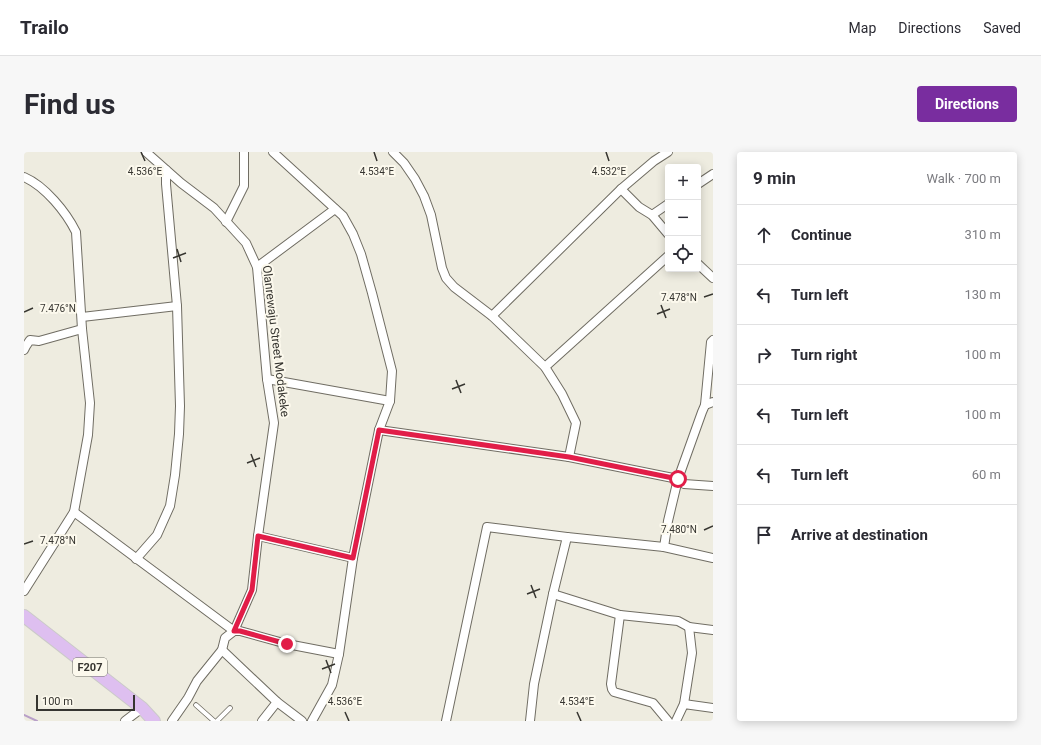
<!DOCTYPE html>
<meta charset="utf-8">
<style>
:root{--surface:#fff;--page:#f7f7f7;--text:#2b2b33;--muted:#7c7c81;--line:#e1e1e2;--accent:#792d9f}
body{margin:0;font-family:Roboto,sans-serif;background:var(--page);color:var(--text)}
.controls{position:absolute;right:12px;top:12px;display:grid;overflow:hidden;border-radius:4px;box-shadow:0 2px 10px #0003}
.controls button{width:36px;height:36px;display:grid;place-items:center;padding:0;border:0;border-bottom:1px solid var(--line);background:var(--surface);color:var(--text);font:20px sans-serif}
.scale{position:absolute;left:12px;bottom:10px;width:99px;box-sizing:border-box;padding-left:4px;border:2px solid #363530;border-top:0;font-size:11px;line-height:14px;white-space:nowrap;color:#363530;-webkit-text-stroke:3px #fcf9ed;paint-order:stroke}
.stop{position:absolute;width:12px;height:12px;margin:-9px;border:3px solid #e11d48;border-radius:50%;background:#fff}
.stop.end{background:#e11d48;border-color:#fff;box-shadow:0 1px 4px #0008}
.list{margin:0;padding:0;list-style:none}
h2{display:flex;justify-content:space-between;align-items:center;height:52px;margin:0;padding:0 16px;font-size:17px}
h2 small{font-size:13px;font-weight:400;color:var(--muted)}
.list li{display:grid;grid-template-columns:26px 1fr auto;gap:12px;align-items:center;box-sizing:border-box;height:60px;padding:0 16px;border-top:1px solid var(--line)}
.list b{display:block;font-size:15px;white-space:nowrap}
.list em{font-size:13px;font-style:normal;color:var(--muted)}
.icon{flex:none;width:22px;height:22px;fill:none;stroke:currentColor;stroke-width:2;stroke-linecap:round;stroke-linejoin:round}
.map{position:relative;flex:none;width:689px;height:569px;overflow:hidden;border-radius:4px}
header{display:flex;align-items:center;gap:24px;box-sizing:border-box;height:56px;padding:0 20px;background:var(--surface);border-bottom:1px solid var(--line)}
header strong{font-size:19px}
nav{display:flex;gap:22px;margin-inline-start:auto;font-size:14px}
.intro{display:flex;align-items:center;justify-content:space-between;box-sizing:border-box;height:96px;padding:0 24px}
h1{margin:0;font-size:28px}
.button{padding:10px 18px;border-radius:4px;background:var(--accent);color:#fff;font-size:14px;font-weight:700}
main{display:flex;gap:24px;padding:0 24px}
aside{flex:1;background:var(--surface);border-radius:4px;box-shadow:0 2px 10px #0003}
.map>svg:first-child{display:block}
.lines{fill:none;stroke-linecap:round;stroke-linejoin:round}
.stream{stroke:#b89fc8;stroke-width:2}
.service-casing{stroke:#706d63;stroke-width:5.5}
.minor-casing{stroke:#706d63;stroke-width:10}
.primary-casing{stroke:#cbcac9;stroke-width:14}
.service{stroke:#fff;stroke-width:4}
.minor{stroke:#fff;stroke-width:8}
.primary{stroke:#debff0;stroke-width:12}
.route{stroke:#e11d48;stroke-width:5}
.ticks{fill:none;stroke:#363530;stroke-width:1.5}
.labels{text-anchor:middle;stroke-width:4;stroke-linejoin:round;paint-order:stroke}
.shield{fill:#fcf9ed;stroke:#717069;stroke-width:1}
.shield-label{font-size:11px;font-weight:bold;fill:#363530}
.street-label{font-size:12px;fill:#363530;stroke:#fcf9ed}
.ticks-label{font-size:10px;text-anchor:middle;fill:#363530;stroke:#fcf9ed;stroke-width:4;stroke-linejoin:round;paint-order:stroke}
</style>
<header>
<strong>Trailo</strong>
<nav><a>Map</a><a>Directions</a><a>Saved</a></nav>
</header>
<div class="intro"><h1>Find us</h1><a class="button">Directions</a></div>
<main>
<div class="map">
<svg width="689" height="569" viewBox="0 0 689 569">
<rect width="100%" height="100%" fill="#eeece0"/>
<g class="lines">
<polyline class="stream" points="0,563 13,569"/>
<g class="service-casing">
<g id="service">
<polyline points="172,553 190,569"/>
<polyline points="193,569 206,556"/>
</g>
</g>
<g class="minor-casing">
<g id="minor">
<polyline points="122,0 157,31 190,56 222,91 233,115 243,227 250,271 234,384 228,438 210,479 201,486 198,498 173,529 164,546 148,569"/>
<polyline points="249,0 319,64 329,82 337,102 348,141 368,219 366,249 355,278 329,406 315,502 308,533 288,569"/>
<polyline points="369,0 380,11 391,27 400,44 407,63 418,116 422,126 430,135 468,164 521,215 538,242 552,271 545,305"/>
<path d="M0,25C21,34 42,60 52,80L58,177L66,251L64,283L50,360L0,439"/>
<polyline points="674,32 689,22"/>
<polyline points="597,37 615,55 628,63 644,82"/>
<polyline points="628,63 644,52"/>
<polyline points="202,70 220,34 220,0"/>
<polyline points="674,112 689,126"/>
<polyline points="233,115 311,57"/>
<polyline points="468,164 597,37 630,9 644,0"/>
<polyline points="58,165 153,154"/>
<polyline points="0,198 2,194 6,188 15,189 58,177"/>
<polyline points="521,215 644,104"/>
<polyline points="243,227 366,249"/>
<polyline points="681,253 687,190 689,188"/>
<polyline points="355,278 545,305 654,327 660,332 689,334"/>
<polyline points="50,360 210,479 216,479 263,492 315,502"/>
<polyline points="234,384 329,406"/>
<polyline points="640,395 644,369 654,327 678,260 681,253 689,250"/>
<polyline points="112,407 133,383 146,354 151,323 155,282 156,254 153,154 142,32 142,18"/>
<polyline points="529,442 596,463 654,469 665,475 689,478"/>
<polyline points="596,463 587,532 588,537 590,540 629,551 644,569"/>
<polyline points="198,498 253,550 278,569"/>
<polyline points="660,552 668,501 665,475"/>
<polyline points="101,569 118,556"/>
<polyline points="238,569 253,550"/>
<polyline points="422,569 463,375 543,385 640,395 689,406"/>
<polyline points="506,569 510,532 529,442 543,385"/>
<polyline points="652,569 660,552 689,556"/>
</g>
</g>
<g class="primary-casing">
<polyline id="primary" points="0,464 118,556 130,569"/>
</g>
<use href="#service" class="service"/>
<use href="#minor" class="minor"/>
<use href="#primary" class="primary"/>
</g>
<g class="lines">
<polyline class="route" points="263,492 216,479 210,479 228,438 234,384 329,406 355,278 545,305 654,327"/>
</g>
<path class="ticks" d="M117,0L121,9M350,0L353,9M582,0L585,9M153,97L157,110M149,106L162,101M680,145L689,142M637,153L642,166M0,160L9,156M633,162L646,157M432,228L437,241M428,237L441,232M227,302L232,315M223,311L236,306M680,378L689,374M0,392L9,389M507,433L512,446M503,442L516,437M302,508L307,521M298,517L311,512M321,560L325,569M553,560L557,569"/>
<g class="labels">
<rect class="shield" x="49" y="506" width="34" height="18" rx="3"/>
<g class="shield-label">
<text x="66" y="519">F207</text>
</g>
<g class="street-label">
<text transform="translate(252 189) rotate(83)" y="4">Olanrewaju Street Modakeke</text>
</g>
</g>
<g class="ticks-label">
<text x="121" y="23">4.536°E</text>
<text x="353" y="23">4.534°E</text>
<text x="585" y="23">4.532°E</text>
<text x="655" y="149">7.478°N</text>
<text x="34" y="160">7.476°N</text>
<text x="655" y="381">7.480°N</text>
<text x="34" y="392">7.478°N</text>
<text x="321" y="553">4.536°E</text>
<text x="553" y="553">4.534°E</text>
</g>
</svg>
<div class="controls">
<button>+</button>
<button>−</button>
<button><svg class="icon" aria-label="locate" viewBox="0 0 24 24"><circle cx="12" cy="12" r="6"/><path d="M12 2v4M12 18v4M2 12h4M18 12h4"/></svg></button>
</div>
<div class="scale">100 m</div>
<div class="stop" style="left:654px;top:327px"></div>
<div class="stop end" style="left:263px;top:492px"></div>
</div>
<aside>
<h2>9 min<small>Walk · 700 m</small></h2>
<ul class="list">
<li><svg class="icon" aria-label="ahead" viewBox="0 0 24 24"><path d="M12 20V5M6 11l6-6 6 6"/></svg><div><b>Continue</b></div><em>310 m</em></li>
<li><svg class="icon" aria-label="left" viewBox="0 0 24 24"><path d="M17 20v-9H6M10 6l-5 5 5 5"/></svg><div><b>Turn left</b></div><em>130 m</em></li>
<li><svg class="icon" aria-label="right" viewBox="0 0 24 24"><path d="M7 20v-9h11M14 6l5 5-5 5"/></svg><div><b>Turn right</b></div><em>100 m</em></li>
<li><svg class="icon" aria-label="left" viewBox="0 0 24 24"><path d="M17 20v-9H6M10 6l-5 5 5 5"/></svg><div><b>Turn left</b></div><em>100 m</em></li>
<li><svg class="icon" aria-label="left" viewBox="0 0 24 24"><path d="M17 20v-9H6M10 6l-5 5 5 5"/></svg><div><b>Turn left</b></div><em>60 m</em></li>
<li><svg class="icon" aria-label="arrive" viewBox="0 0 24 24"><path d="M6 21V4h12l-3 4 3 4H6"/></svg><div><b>Arrive at destination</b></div></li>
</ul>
</aside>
</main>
